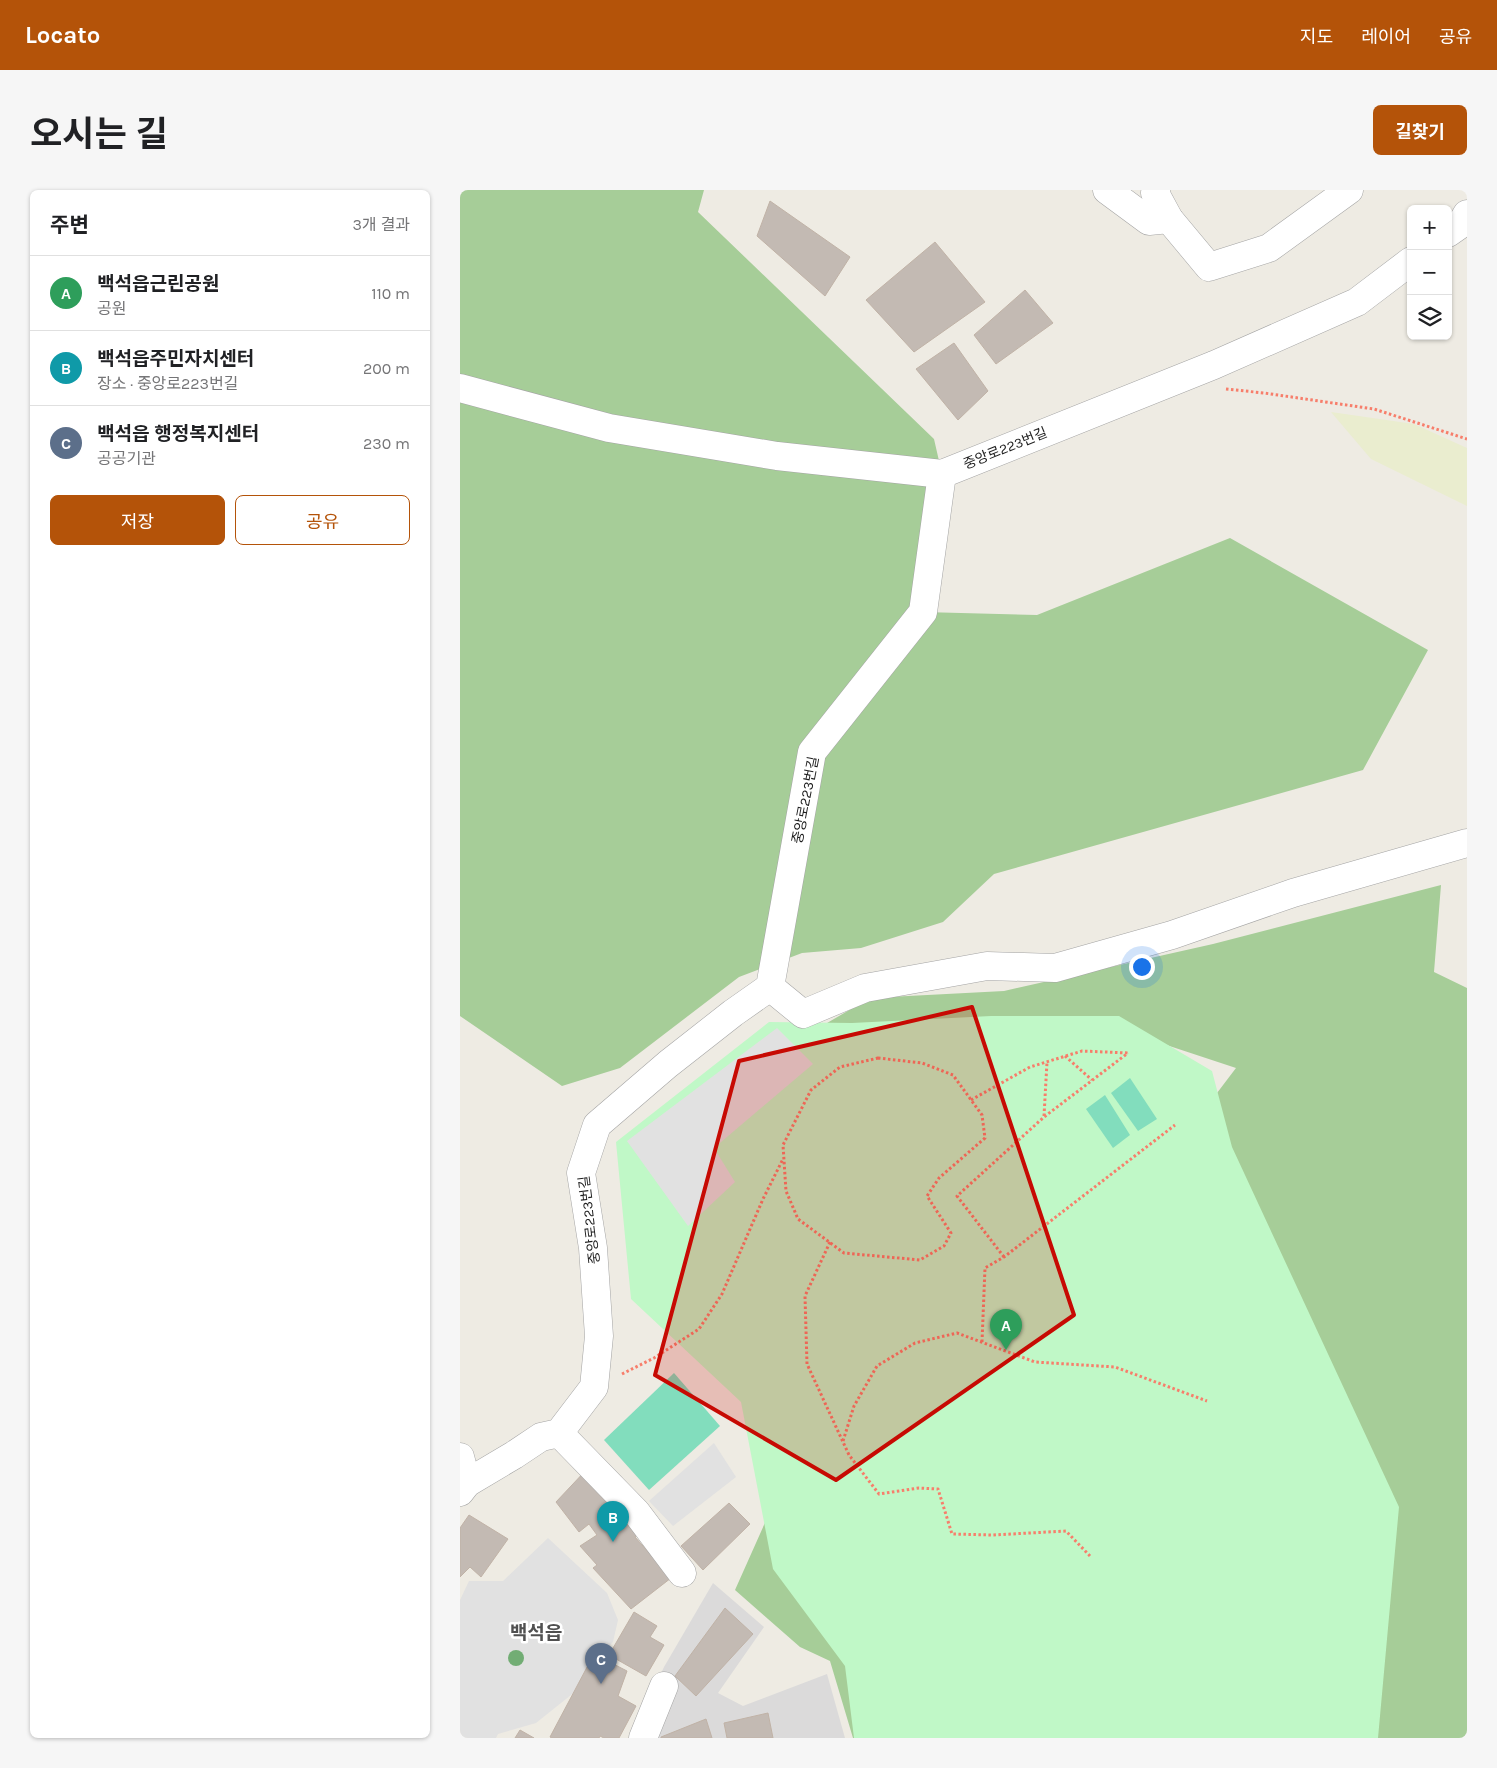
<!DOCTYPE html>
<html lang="ko">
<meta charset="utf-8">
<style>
:root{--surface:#fff;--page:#f6f6f6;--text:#202124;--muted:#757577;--line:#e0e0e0;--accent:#b45309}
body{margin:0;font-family:Karla,"Noto Sans KR",sans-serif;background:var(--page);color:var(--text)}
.controls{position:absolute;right:15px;top:15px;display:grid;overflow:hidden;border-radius:8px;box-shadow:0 1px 4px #0004}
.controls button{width:45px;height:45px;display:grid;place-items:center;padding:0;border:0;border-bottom:1px solid var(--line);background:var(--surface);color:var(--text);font:25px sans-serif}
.you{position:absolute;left:681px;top:776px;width:18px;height:18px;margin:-12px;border:4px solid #fff;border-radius:50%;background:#1a73e8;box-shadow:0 0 0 8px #1a73e833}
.badge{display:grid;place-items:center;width:32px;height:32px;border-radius:50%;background:var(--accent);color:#fff;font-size:16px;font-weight:700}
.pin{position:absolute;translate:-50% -41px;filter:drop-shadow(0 1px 2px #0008)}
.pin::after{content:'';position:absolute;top:26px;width:18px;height:15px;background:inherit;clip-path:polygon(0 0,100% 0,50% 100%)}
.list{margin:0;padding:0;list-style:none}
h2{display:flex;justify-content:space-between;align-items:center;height:65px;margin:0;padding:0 20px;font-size:21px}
h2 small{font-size:16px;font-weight:400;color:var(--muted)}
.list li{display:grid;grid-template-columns:32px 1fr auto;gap:15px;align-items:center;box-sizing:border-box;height:75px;padding:0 20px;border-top:1px solid var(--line)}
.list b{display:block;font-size:19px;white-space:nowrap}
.list p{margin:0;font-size:16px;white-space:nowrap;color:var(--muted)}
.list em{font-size:16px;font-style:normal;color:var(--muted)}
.actions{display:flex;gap:10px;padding:15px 20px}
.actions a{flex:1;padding:11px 0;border:1px solid var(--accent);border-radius:8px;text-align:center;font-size:18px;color:var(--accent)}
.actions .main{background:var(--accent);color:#fff}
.icon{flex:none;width:28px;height:28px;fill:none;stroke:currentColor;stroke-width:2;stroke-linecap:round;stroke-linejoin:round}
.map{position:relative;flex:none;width:1007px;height:1548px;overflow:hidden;border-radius:8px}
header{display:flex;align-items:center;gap:30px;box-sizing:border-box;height:70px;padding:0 25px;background:var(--accent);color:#fff}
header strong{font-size:24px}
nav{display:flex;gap:28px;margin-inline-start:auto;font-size:18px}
.intro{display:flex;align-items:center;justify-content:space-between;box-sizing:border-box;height:120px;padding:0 30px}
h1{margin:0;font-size:35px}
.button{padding:12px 22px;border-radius:8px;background:var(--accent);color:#fff;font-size:18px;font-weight:700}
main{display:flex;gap:30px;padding:0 30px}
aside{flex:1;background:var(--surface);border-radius:8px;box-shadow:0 1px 4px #0004}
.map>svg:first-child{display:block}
.residential{fill:#dbdada}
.farmland{fill:#eaedcf}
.forest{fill:#a6cd98}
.park{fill:#c0f8c7}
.pitch{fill:#82ddbd}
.parking{fill:#e1e1e1}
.building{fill:#c3bab3;stroke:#c0b2a6}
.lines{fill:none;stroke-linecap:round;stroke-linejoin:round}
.minor-casing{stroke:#a4a4a4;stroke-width:29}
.path{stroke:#f77e6b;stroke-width:3;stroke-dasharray:2.5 2.5;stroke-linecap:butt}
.minor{stroke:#fff;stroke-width:28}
.tree{fill:#72ad74}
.marked{fill:#c70a03;fill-opacity:0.2;stroke:#c70a03;stroke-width:4;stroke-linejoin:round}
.labels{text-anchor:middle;stroke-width:5;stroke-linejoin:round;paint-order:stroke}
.street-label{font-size:14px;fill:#1d1d1d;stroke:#fff}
.district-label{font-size:19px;font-weight:bold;fill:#505050;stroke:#fff}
</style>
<header>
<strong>Locato</strong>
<nav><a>지도</a><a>레이어</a><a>공유</a></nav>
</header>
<div class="intro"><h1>오시는 길</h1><a class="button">길찾기</a></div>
<main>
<aside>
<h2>주변<small>3개 결과</small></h2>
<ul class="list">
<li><span class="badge" style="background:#2e9e5b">A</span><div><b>백석읍근린공원</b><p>공원</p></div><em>110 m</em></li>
<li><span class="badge" style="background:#0f9aa8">B</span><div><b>백석읍주민자치센터</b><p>장소 · 중앙로223번길</p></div><em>200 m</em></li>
<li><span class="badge" style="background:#5c6f8a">C</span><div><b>백석읍 행정복지센터</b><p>공공기관</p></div><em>230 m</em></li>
</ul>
<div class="actions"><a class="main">저장</a><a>공유</a></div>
</aside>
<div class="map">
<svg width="1007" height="1548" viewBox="0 0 1007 1548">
<rect width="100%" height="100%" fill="#eeebe3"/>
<polygon class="residential" points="253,1393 304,1437 258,1503 283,1516 367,1484 385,1548 170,1548 204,1477"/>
<polygon class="farmland" points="871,222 954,234 1007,258 1007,316 911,269"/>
<g class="forest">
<polygon points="0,0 244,0 238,22 474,249 482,284 463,422 577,425 770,348 968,460 903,580 534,684 483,732 401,758 342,763 279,787 160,878 102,896 0,826"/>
<polygon points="981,695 974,782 1007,798 1007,1548 393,1548 370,1471 340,1457 275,1400 332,1272 659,1032 776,878 658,839 355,840 410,808 544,801 753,754"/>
</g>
<polygon class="park" points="531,826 659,826 752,881 772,957 939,1317 918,1548 394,1548 385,1476 313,1379 281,1212 171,1109 156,952 309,832 392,833"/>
<g class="pitch">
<polygon points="670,888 697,929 678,941 651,903"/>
<polygon points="645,905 670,945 653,958 626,919"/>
<polygon points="214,1183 260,1236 189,1300 144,1250"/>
</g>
<g class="parking">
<polygon points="317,838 353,874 254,958 275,992 228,1036 167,951"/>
<polygon points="254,1253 276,1287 213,1336 189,1311"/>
<polygon points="88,1348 147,1403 158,1430 153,1452 141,1464 116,1501 76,1533 38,1544 36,1548 0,1548 0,1410 9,1391 43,1391"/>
</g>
<g class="building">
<polygon points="310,11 390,67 365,106 297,46"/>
<polygon points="475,52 525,112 454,162 406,110"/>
<polygon points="565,100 593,133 536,174 514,145"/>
<polygon points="494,153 528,201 498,230 456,179"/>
<polygon points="128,1278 181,1339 175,1347 211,1388 171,1419 133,1378 137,1375 120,1356 137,1345 129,1334 119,1342 96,1312"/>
<polygon points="269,1313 290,1334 243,1380 221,1356"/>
<polygon points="9,1325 48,1349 21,1387 10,1377 0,1387 0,1338"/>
<polygon points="265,1418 293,1444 236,1506 215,1486"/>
<polygon points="174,1422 197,1436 190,1447 204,1455 186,1486 149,1465"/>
<polygon points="134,1464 167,1481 158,1506 176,1516 159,1548 144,1548 140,1546 139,1548 92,1548 90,1547"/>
<polygon points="308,1523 313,1548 267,1548 264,1533"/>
<polygon points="246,1529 252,1548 201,1548 201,1547"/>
<polygon points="60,1540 74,1548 55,1548"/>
</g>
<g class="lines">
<g class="minor-casing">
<g id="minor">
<polyline points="647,0 689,31 709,29"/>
<polyline points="696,0 695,3 709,29 749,77 809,58 889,0"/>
<polyline points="988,43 1001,34 1007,24"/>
<polyline points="0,198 149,238 317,266 482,284"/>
<polyline points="310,797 343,824 405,798 527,776 595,778 712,745 833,703 1007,653"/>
<polyline points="99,1243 176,1322 222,1383"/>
<polyline points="0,1267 7,1293"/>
<polyline points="0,1302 7,1293 54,1265 81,1247 99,1243 134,1197 139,1146 133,1058 121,983 137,935 208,874 273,823 310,797 352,562 463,422 482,284 754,175 897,112 951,71"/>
<polyline points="183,1548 204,1496"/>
</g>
</g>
<g class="path">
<polyline points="766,199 804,203 914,219 1007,249"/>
<polyline points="605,866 632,890"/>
<polygon points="418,868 462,873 493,885 522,925 525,948 479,988 467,1006 491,1043 484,1056 460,1070 384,1063 338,1029 326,1001 323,955 351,900 380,877"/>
<polyline points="511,910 570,877 622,861 668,863"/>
<polyline points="584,926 587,872"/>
<polyline points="370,1052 345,1106 347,1174 389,1265 419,1304 459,1298 478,1299 492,1344 533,1345 606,1341 630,1366"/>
<polyline points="544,1067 497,1006 584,927 668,863"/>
<polyline points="522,1152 525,1078 544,1067 715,935"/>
<polyline points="162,1184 194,1168 239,1139 262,1104 303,1009 323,969"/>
<polyline points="383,1251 394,1216 417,1176 455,1153 497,1143 575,1172 655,1177 747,1211"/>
</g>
<use href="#minor" class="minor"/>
</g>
<circle class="tree" cx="56" cy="1468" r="8"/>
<path class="marked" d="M512,817L614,1125L376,1290L195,1185L279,871Z"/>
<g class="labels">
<g class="street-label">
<text transform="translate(545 258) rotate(-22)" y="5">중앙로223번길</text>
<text transform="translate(345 610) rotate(-79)" y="5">중앙로223번길</text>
<text transform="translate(129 1030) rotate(-97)" y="5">중앙로223번길</text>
</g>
<g class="district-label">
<text x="76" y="1449">백석읍</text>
</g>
</g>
</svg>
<div class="controls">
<button>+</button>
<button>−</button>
<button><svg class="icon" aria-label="layers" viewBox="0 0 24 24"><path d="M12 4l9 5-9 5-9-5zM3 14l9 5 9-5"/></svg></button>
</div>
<div class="you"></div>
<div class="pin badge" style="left:546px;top:1160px;background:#2e9e5b">A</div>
<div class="pin badge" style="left:153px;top:1352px;background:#0f9aa8">B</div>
<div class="pin badge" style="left:141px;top:1494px;background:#5c6f8a">C</div>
</div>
</main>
